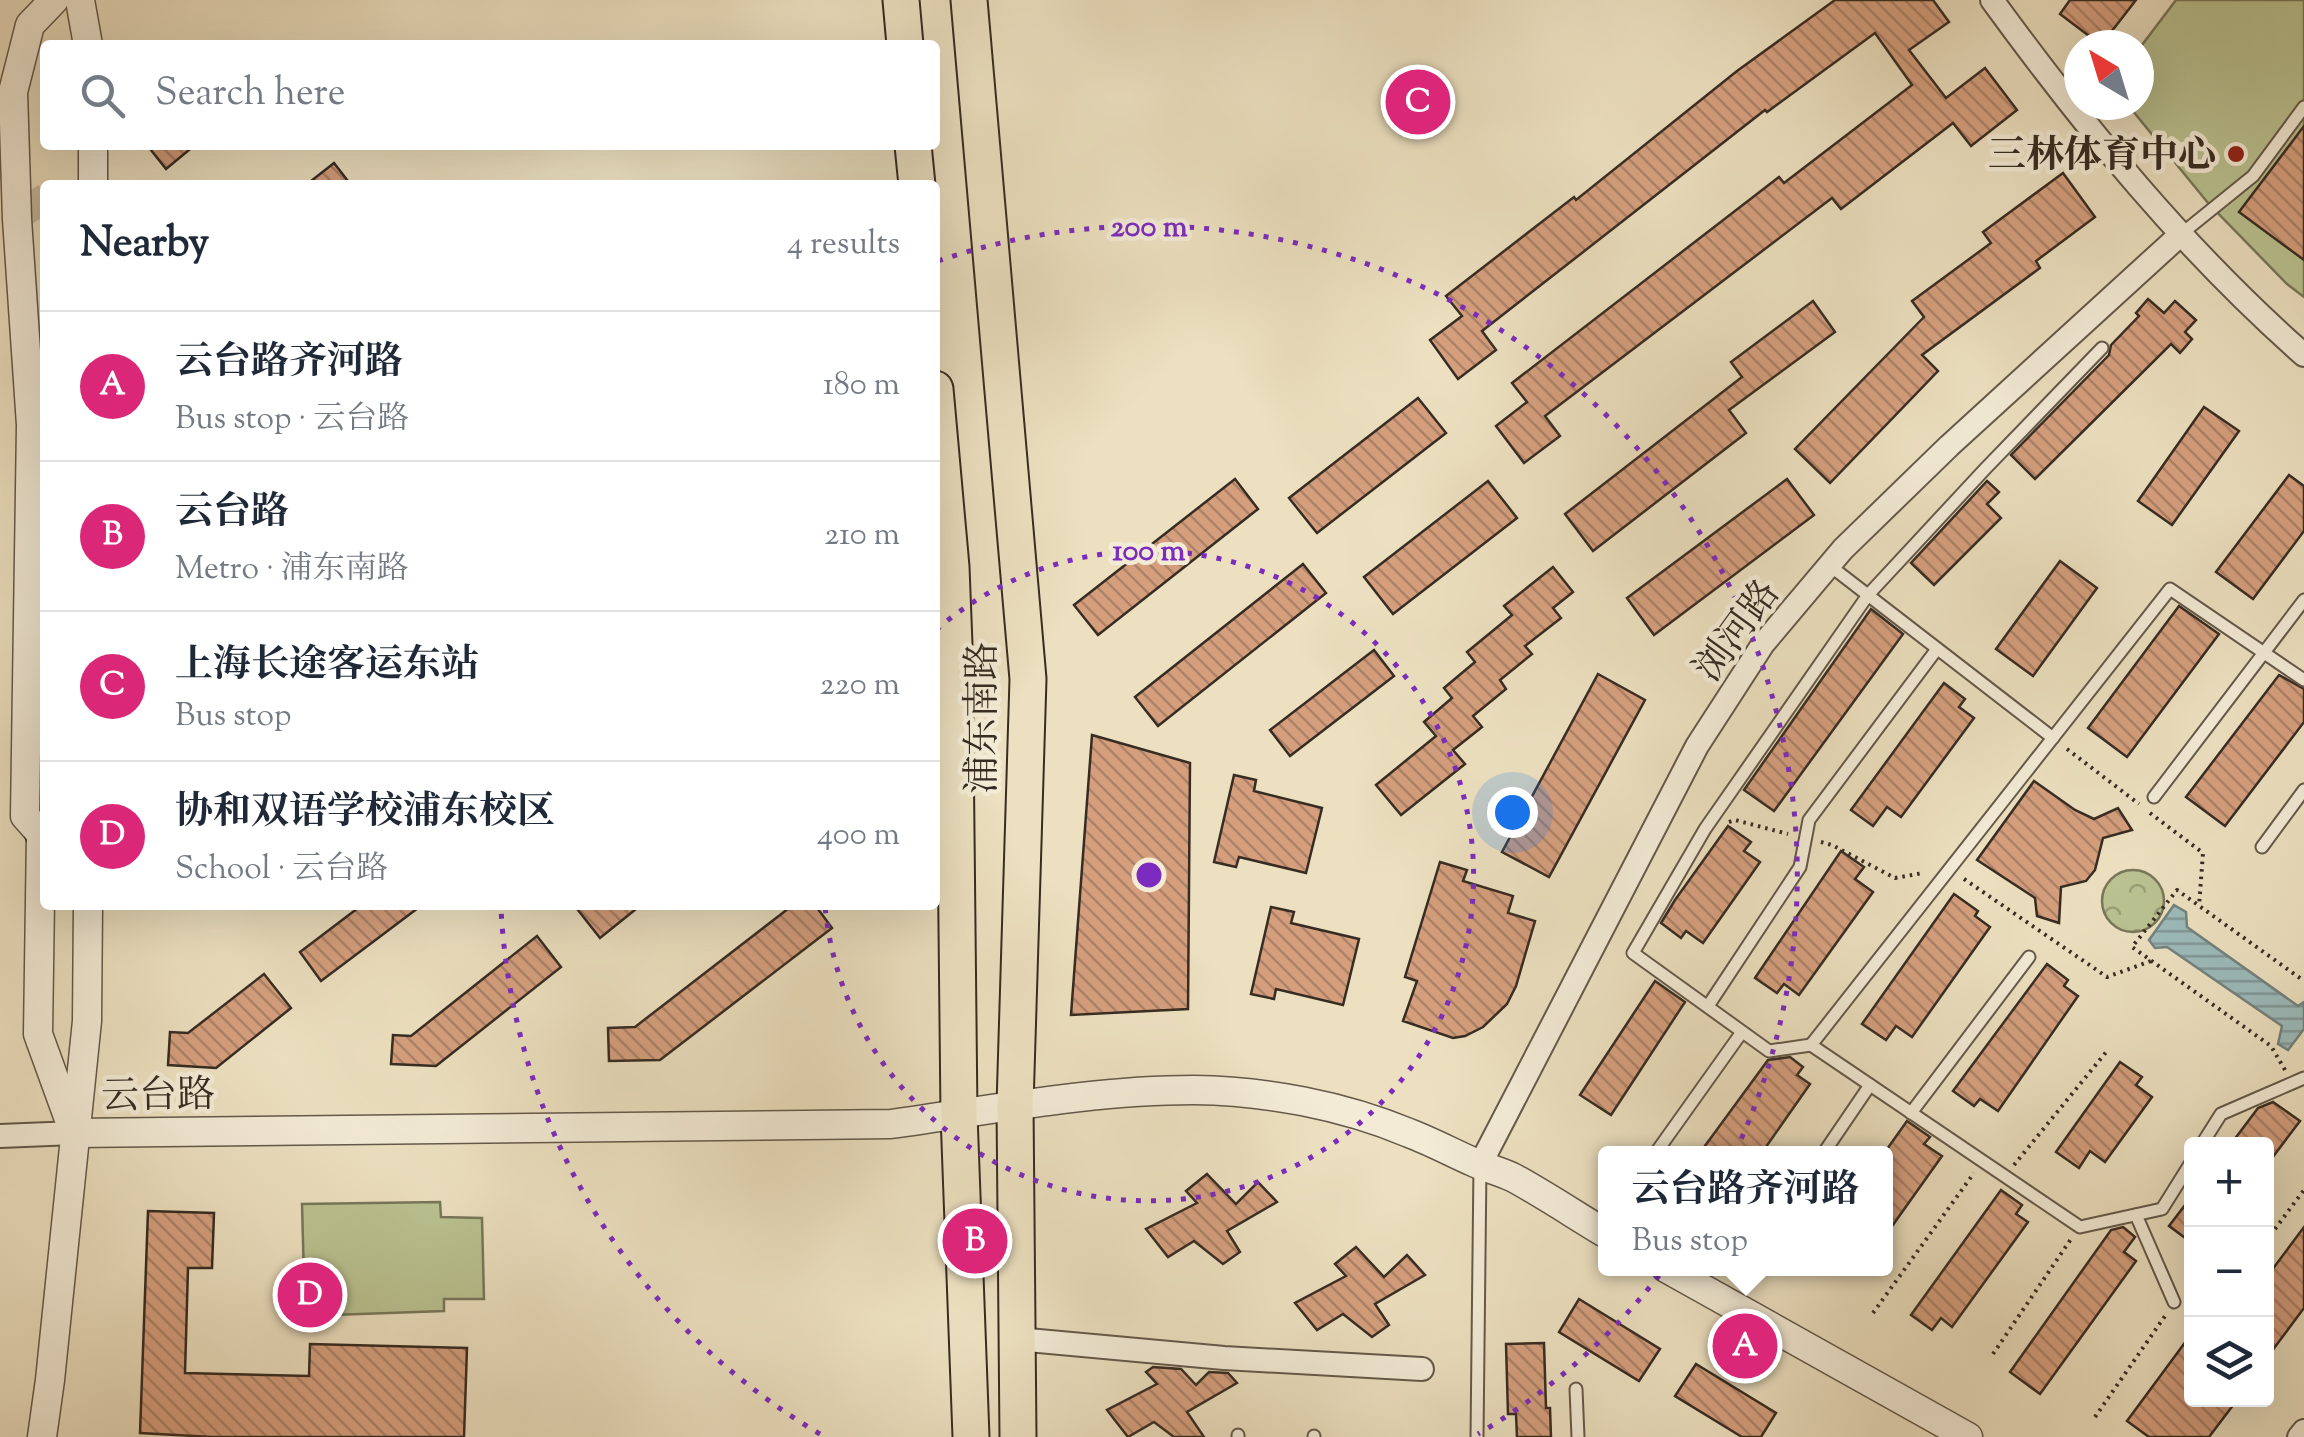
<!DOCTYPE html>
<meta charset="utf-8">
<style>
:root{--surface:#fff;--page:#f6f6f7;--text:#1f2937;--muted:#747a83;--line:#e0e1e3;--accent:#db2777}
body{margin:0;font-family:"Sorts Mill Goudy","Noto Serif SC",serif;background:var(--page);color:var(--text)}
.controls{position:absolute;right:30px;bottom:30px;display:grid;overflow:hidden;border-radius:10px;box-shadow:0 10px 40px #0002}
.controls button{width:90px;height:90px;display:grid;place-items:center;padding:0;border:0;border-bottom:2px solid var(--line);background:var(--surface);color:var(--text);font:50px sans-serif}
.compass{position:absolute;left:2064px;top:30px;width:90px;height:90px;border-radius:50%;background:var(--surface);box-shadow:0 10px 40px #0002;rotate:322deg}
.you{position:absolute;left:1512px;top:812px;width:35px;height:35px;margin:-25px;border:8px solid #fff;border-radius:50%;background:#1a73e8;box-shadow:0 0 0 15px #1a73e833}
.badge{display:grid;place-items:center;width:65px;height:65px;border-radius:50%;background:var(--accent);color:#fff;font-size:32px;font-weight:700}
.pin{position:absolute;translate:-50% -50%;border:5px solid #fff;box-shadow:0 2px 10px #0006}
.popup{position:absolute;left:1598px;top:1146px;width:295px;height:130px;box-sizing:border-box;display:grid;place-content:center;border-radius:10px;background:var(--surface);filter:drop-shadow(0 2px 8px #0005);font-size:32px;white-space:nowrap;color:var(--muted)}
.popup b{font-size:38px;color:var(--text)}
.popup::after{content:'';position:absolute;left:50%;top:100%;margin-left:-20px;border:20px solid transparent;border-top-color:var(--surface)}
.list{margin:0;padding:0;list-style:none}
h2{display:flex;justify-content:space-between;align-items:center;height:130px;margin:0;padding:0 40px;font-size:42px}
h2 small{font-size:32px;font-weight:400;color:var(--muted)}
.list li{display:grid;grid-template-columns:65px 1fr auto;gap:30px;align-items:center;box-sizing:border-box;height:150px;padding:0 40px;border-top:2px solid var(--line)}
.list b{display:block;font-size:38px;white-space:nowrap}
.list p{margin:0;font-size:32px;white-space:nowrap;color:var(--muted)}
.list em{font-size:32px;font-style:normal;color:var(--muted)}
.icon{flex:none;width:55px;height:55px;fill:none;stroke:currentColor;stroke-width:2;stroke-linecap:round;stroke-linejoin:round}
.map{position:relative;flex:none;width:2304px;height:1437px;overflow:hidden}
.search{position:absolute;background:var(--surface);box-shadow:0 10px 40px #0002;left:40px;top:40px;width:900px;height:110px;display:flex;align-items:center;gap:25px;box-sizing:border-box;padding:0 35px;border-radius:10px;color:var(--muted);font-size:38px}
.panel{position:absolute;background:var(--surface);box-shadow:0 10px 40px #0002;left:40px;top:180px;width:900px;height:730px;border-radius:10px}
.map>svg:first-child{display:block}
.forest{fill:url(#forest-crowns);stroke:#78775a;stroke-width:2.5}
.garden{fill:#bac291;stroke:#78775a;stroke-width:2.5}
.water{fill:url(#water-rules);stroke:#74827e;stroke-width:2.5}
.building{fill:url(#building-back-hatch);stroke:#372c22;stroke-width:2.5}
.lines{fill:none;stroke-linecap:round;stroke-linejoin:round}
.secondary-tunnel{stroke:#c8bca0;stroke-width:30;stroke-dasharray:30 15;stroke-linecap:butt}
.service-casing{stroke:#64594a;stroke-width:15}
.minor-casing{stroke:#64594a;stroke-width:26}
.tertiary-casing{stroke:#64594a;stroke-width:31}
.secondary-casing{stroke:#372c22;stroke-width:34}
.primary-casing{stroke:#372c22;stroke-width:39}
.path{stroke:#372c22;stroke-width:4;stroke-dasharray:2.5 5;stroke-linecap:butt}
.service{stroke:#f3ebd6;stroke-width:11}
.minor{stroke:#f3ebd6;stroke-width:22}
.tertiary{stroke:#f3ebd6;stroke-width:28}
.secondary{stroke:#f3ebd6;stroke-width:30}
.primary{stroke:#ece0c0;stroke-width:35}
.ring{fill:none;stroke:#7b2cbf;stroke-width:5;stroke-dasharray:5 10}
.poi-dot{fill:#8f2418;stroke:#f3ebd6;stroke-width:4}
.labels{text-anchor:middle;stroke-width:9;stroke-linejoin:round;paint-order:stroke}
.poi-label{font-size:38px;font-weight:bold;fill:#372c22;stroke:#f3ebd6;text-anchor:end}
.street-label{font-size:38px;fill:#372c22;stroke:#f3ebd6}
.centre{fill:#7b2cbf;stroke:#f3ebd6;stroke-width:5}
.ring-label{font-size:30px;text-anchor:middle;font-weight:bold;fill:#7b2cbf;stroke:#f3ebd6;stroke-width:9;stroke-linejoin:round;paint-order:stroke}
</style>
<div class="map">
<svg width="2304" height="1437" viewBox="0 0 2304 1437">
<defs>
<pattern id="forest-crowns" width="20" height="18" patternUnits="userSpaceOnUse" patternTransform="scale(2.5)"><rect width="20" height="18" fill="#bac291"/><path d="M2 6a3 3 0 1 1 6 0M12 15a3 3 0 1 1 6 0" fill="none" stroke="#989e76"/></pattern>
<pattern id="water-rules" width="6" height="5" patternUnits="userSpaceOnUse" patternTransform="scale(2.5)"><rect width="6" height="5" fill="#9cbbbb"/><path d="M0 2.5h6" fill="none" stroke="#809898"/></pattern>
<pattern id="building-back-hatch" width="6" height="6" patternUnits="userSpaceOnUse" patternTransform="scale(2.5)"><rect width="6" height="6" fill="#d59f7e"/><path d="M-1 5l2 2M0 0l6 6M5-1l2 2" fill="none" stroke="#ae8267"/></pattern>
</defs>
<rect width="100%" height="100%" fill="#ece0c0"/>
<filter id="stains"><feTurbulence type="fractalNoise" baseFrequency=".002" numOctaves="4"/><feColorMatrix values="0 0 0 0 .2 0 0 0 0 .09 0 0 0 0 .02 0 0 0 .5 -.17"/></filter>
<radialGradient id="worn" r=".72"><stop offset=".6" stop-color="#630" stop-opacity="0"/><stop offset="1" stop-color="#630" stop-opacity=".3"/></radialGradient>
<circle class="forest" cx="2133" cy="901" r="31"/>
<g class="garden">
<polygon points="2176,0 2304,0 2304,297 2287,284 2208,203 2128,105 2139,105 2139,49"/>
<polygon points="440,1202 441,1217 482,1218 484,1299 444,1299 444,1311 305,1316 302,1204"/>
</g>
<polygon class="water" points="2174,905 2186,912 2187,927 2298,1006 2304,1002 2304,1029 2288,1050 2278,1044 2282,1026 2167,947 2155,948 2149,940"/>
<g class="building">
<polygon points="1835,0 1933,0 1949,22 1909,50 1946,98 1985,68 2017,110 1971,146 1953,123 1841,209 1832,198 1545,416 1560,436 1524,463 1496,426 1527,402 1512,383 1779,177 1784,183 1912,85 1875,33 1767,112 1765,110 1482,331 1496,350 1458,379 1430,340 1462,316 1446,296 1574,197 1576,200 1737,71"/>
<polygon points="2070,0 2136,0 2101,45 2060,14"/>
<polygon points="2304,126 2304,260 2239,212"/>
<polygon points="147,145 195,145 166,169"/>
<polygon points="334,163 351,185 306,185"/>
<polygon points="2063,173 2095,217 2036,261 2040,268 1922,355 1938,371 1830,483 1795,449 1924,317 1912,301 1991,243 1983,232"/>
<polygon points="2148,299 2164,313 2175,301 2196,320 2185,332 2192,339 2180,353 2171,344 2035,479 2011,455 2109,355 2111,345 2139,316 2136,313"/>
<polygon points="1813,301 1835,332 1729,410 1746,433 1593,551 1565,514 1742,377 1731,362"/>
<polygon points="1418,398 1446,433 1317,533 1289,498"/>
<polygon points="2204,407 2239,431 2172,525 2138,501"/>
<polygon points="2289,475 2304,486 2304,531 2253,599 2216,572"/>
<polygon points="1235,479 1258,509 1098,635 1074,605"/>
<polygon points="1787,479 1814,515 1654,635 1627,598"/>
<polygon points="1488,481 1517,518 1393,614 1364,577"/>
<polygon points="1987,481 1999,492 1987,504 2001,518 1934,585 1911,563"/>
<polygon points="2060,561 2097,588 2033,676 1996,649"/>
<polygon points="1303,564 1326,593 1158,726 1135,697"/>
<polygon points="1553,567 1573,592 1553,608 1561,618 1525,646 1532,654 1500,680 1506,689 1473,716 1482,727 1453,750 1465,764 1401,815 1376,785 1436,736 1424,722 1452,698 1444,688 1475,662 1467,652 1512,615 1504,606"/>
<polygon points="2179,606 2219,634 2127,757 2088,728"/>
<polygon points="1871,609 1903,634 1774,811 1744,790"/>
<polygon points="1374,650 1394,676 1290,756 1270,730"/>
<polygon points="1598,674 1645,700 1549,877 1502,852"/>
<polygon points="2279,675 2304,689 2304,722 2225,826 2186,797"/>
<polygon points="1944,683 1965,699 1959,707 1974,718 1901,817 1887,807 1873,826 1851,810"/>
<polygon points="1092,735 1190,763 1188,1009 1071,1015"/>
<polygon points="1234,775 1256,780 1254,791 1322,808 1306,873 1239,857 1236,867 1214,862"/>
<polygon points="2034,781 2075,810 2094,819 2118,808 2132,830 2103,838 2095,870 2086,881 2061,887 2059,923 2037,916 2035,898 1977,860"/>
<polygon points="1728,826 1751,842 1744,851 1760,862 1703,943 1686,931 1681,938 1661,923 1675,900"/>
<polygon points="1841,851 1864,867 1855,879 1873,892 1799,995 1784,984 1777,993 1755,978"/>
<polygon points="1440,862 1467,870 1463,881 1513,896 1508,913 1535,921 1516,986 1507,1004 1483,1027 1465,1036 1453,1038 1403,1021 1417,981 1405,977"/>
<polygon points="1954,894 1978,911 1975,916 1990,927 1912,1037 1896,1026 1886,1040 1862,1024"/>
<polygon points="362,905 422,905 321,981 300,952"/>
<polygon points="574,905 641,905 600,938"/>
<polygon points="793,905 815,905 832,928 660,1060 609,1061 608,1028 635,1027"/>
<polygon points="1271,907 1294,912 1291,923 1359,939 1343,1005 1276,989 1274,999 1251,994"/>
<polygon points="537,936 561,967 436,1066 391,1064 393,1035 411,1036"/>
<polygon points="2047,964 2068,980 2064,986 2078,996 1998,1111 1980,1099 1974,1106 1953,1091"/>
<polygon points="264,974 291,1008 216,1068 168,1065 170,1032 188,1033"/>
<polygon points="1655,981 1685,1002 1611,1115 1580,1095"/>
<polygon points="1790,1057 1803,1067 1797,1075 1810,1084 1761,1154 1699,1154 1768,1060"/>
<polygon points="2120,1062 2142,1077 2136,1085 2152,1097 2105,1162 2090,1151 2079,1168 2056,1152"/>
<polygon points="2273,1102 2300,1121 2266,1166 2266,1144 2231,1144 2258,1108"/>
<polygon points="1907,1121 1930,1137 1924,1144 1942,1156 1885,1236 1885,1152"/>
<polygon points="1207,1174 1236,1204 1258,1182 1277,1202 1227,1231 1240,1252 1223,1264 1194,1241 1168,1257 1146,1229 1197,1203 1186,1191"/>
<polygon points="2001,1190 2022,1205 2016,1214 2028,1222 1952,1327 1941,1318 1932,1330 1911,1315"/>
<polygon points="2192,1196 2192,1243 2169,1226"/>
<polygon points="148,1211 214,1213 212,1268 188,1268 185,1373 309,1376 310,1344 467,1348 464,1437 212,1437 140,1433"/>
<polygon points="2123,1227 2135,1237 2124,1252 2136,1261 2040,1394 2010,1372 2111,1230"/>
<polygon points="2304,1227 2304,1308 2266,1359 2266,1278"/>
<polygon points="1356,1247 1384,1277 1407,1255 1425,1275 1375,1304 1389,1325 1372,1337 1343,1314 1317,1330 1295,1303 1346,1276 1335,1264"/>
<polygon points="1579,1299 1660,1349 1639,1381 1559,1332"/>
<polygon points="2192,1333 2192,1400 2237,1400 2209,1437 2149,1437 2127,1421"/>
<polygon points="1544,1343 1546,1408 1550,1408 1551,1437 1517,1437 1516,1414 1508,1414 1506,1344"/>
<polygon points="1696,1364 1776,1413 1761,1437 1742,1437 1675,1396"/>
<polygon points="1153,1367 1181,1369 1196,1385 1209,1372 1228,1373 1237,1383 1187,1412 1204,1437 1174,1437 1154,1422 1128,1437 1107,1410 1157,1384 1146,1372"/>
</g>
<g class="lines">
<polyline class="secondary-tunnel" points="0,156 15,174 45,225"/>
<g class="service-casing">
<g id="service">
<polyline points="2180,235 2253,176 2304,107"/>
<polyline points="1829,565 2053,738"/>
<polyline points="2154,797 2304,600"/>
<polyline points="2262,847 2304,790"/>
<polyline points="1708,1006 1800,867 1809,820 1937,649"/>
<polyline points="1811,1045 1769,1051 1633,953 1705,829 1868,595 1985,469 2102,348"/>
<polyline points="1911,1113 2029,957"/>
<polyline points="2202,1144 2221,1114 2304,1078"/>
<polyline points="1655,1154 1742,1032"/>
<polyline points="1823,1154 1870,1085"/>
<polyline points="2192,1161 2162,1209 2080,1227 1811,1045 2170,589 2304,680"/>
<polyline points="2136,1215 2174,1302"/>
<polyline points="1576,1389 1578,1437"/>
<polyline points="1238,1435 1238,1437"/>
<polyline points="1314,1436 1314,1437"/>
<polyline points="1477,1437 1480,1165"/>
</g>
</g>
<g class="minor-casing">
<g id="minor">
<path d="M1992,0C2086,129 2184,249 2304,355"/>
<polyline points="0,1136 74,1133"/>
<polyline points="1480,1165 1697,746 1763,644 1843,549 1949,446 2180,235"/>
<polyline points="1017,1339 1224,1358 1422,1369"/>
<polyline points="2299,1437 2304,1431"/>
</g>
</g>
<g class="tertiary-casing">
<g id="tertiary">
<polyline points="54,0 30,25 13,92 17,219 31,425 25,816 41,834 38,1034 74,1133"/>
<polyline points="80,0 88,45"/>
<polyline points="93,145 93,185"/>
<path d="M74,1133L891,1124C992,1110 1092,1090 1194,1090C1266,1091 1342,1105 1409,1133C1430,1141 1451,1152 1471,1161C1485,1168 1500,1171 1514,1178C1545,1195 1575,1215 1605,1233"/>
<polyline points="1666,1268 1968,1437"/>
<polyline points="42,1437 50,1380 87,1021 88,905"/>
</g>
</g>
<g class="secondary-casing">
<polyline id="secondary" points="41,834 45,830"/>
</g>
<g class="primary-casing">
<g id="primary">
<polyline points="901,0 905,45"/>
<polyline points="969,0 1028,679 1015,1105 1018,1437"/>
<polyline points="913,145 917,185"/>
<polyline points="935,389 951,567 954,645 959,1115 971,1437"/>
</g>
</g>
<g class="path">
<polyline points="2067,749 2139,804"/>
<polyline points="2150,813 2203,853 2199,906"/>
<polyline points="1729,822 1735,820 1788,834"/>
<polyline points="1821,842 1832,845 1895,878 1923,873"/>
<polyline points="1964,879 2107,977 2151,961"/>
<polyline points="2285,1070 2271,1046 2132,947 2177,890 2304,981"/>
<polyline points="2014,1165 2107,1051"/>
<polyline points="2266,1241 2304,1190"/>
<polyline points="1873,1313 1974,1173"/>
<polyline points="1993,1354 2071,1239"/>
<polyline points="2095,1417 2165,1316"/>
</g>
<use href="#service" class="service"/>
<use href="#minor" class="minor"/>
<use href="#tertiary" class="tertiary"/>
<use href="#secondary" class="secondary"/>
<use href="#primary" class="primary"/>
</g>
<g class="ring">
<path d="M936 630A325 325 0 1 1 825 906"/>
<path d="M820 1434A649 649 0 0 1 501 909M938 261A649 649 0 0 1 1478 1434"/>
</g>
<circle class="poi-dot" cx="2236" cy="154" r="10"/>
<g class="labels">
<g class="poi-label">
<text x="2216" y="167">三林体育中心</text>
</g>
<g class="street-label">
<text transform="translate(1736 630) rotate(-54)" y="13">浏河路</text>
<text transform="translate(981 718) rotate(-90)" y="13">浦东南路</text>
<text transform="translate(158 1094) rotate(-1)" y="13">云台路</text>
</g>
</g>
<circle cx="1149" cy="875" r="15" class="centre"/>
<g class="ring-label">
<text x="1149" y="236">200 m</text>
<text x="1149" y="560">100 m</text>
</g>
<rect width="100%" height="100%" filter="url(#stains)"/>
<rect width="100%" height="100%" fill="url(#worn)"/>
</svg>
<div class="controls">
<button>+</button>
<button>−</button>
<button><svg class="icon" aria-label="layers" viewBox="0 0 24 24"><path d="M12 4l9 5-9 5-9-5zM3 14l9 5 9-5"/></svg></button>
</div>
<svg class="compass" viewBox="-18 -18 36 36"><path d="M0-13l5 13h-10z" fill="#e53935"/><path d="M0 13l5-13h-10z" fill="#747a83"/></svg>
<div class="you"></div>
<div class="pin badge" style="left:1745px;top:1346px">A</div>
<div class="popup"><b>云台路齐河路</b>Bus stop</div>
<div class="pin badge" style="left:975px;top:1241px">B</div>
<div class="pin badge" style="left:1418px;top:102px">C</div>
<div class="pin badge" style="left:310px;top:1295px">D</div>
<div class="search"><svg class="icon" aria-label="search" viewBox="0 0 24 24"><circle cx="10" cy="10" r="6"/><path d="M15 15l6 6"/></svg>Search here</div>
<section class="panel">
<h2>Nearby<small>4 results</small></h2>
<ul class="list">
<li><span class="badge">A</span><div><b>云台路齐河路</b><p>Bus stop · 云台路</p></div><em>180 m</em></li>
<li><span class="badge">B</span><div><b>云台路</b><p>Metro · 浦东南路</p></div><em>210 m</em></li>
<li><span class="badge">C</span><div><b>上海长途客运东站</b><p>Bus stop</p></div><em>220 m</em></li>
<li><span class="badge">D</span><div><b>协和双语学校浦东校区</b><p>School · 云台路</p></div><em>400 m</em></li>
</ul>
</section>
</div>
